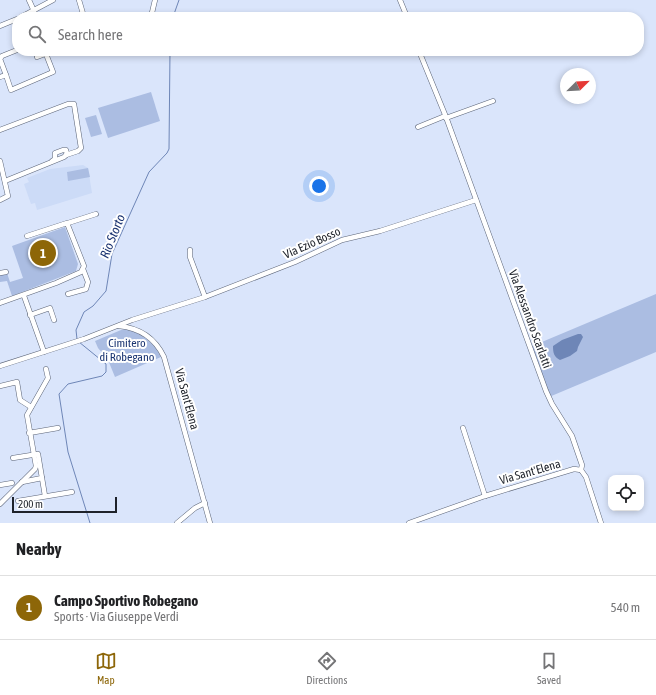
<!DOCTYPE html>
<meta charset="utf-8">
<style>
:root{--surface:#fff;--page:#f6f6f6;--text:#202124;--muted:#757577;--line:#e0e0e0;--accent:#8d6608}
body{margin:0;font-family:"Asap Condensed",sans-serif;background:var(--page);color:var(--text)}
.controls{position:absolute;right:12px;bottom:12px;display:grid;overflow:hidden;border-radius:8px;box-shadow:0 2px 6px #0003}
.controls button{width:36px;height:36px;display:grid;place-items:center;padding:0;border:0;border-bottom:1px solid var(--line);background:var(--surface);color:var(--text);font:20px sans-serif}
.compass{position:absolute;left:560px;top:68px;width:36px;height:36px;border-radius:50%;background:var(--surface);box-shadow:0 2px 6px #0003;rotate:66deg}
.scale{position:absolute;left:12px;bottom:10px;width:105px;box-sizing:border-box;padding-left:4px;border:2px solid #1e222a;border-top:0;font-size:11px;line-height:14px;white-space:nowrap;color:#1e222a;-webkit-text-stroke:3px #fff;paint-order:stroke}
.you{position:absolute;left:319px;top:186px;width:14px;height:14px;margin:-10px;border:3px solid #fff;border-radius:50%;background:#1a73e8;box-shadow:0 0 0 6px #1a73e833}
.badge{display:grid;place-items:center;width:26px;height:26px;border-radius:50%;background:var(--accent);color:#fff;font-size:13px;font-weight:700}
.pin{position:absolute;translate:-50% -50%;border:2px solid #fff;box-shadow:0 1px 4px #0006}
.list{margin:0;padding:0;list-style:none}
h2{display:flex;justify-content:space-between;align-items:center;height:52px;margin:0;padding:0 16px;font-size:17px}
h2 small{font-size:13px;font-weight:400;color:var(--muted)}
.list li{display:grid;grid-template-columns:26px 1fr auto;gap:12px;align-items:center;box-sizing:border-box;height:64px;padding:0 16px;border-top:1px solid var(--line)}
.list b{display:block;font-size:15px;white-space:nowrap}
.list p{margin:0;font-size:13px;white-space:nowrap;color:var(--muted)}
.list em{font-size:13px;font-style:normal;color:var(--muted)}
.icon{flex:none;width:22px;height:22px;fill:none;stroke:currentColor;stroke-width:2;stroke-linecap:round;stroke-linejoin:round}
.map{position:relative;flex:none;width:656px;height:523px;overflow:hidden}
.search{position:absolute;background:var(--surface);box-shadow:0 2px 6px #0003;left:12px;right:12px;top:12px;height:44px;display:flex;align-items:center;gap:10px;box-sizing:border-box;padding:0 14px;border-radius:16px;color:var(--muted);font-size:15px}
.sheet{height:116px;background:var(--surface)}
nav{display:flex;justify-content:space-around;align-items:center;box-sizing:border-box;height:56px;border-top:1px solid var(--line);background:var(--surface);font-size:11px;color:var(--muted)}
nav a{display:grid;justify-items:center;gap:2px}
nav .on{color:var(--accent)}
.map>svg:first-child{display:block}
.built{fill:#ccdbf7}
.green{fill:#abbde2}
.water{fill:#6e86b7}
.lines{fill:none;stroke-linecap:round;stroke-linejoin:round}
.stream{stroke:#6e86b7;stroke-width:1}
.minor-casing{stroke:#5c6578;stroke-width:5.5}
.minor{stroke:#fff;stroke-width:4.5}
.labels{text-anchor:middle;stroke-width:4;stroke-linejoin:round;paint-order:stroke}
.street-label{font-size:12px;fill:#1e222a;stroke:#fff}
.park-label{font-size:12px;fill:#1b3572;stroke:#fff}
.water-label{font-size:13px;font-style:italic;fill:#1c3572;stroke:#fff}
</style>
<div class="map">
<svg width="656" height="523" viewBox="0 0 656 523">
<rect width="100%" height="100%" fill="#dae5fb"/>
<polygon class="built" points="83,165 88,168 92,193 37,210 35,203 31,204 24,184 29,182 27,178 50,169"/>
<g class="green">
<polygon points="151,92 160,121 108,138 98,108"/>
<polygon points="96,115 102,134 91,137 85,118"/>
<polygon points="88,168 90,177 68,181 67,172"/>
<polygon points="65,227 78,264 76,271 12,296 7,281 0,282 0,275 7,273 10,282 23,278 12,246"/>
<polygon points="656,294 656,352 549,397 530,347"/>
<path d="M127,329C142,334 154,342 161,357L115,377L108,360L98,348L95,341L121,330Z"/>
</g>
<path class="water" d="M578,334H581L583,337L578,347L577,351L570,356L560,360C554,357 553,353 553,346L562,340Z"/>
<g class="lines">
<g class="stream">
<polyline points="173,17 179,0"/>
<polyline points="77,339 76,330 84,312 93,306 106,291 112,254 149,172 167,153 169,149 170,51"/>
<polyline points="79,342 106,364 106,372 102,376 68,384 59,394 68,452 90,523"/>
</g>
<g class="minor-casing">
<g id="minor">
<polyline points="29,0 34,11"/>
<polyline points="79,0 84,17"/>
<polyline points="400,0 407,17"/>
<polyline points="21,17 53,0"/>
<polyline points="151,17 155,0"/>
<polyline points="0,26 17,19"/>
<polyline points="419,51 446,117 546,391 552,404 572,436 582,465 581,470 586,477 601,523"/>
<polyline points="37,57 53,51"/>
<polyline points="6,75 0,59 2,56 17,50"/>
<polyline points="0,77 6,75 11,90 53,72 46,54"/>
<polyline points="446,118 493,101"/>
<polyline points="418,127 445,116"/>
<polyline points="0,130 68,104 74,104 81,148 78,151 66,155"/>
<polyline points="0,161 8,196 0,200"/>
<polyline points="5,181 64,157 67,154 66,150 63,150 55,153 55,159 52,161"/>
<polyline points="68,223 96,214"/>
<polyline points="190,250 190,257 205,297"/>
<polyline points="0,273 6,272"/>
<polyline points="68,294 86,289 88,282 83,269"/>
<polyline points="24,296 44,352"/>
<polyline points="0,303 56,283 81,272 84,266 67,223 27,236"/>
<polyline points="30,315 50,308 54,320"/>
<path d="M119,326C140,328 155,338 164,357L210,523"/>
<polyline points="0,366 84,339 132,320 205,297 295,262 342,240 380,231 476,200"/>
<polyline points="0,386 17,382 20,400 31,407"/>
<polyline points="463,428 485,496"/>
<polyline points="29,433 58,428"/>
<polyline points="13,458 38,454 42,478 22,482"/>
<polyline points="42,478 45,496"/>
<polyline points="0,485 12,483"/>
<polyline points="18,501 72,492"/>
<polyline points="0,504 35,469 36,466 27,415 48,378 46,369"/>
<polyline points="177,523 195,508 205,503"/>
<polyline points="409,523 485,496 574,469 581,470"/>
</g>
</g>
<use href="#minor" class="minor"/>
</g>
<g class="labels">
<g class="street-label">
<text transform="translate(312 243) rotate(-24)" y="4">Via Ezio Bosso</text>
<text transform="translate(530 319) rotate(70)" y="4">Via Alessandro Scarlatti</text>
<text transform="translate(187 399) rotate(75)" y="4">Via Sant'Elena</text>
<text transform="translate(530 472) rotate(-16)" y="4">Via Sant'Elena</text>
</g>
<g class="park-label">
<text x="127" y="347">Cimitero<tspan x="127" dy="14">di Robegano</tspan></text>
</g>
<g class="water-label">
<text transform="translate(112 236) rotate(-68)" y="5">Rio Storto</text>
</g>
</g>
</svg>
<div class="controls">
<button><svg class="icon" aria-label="locate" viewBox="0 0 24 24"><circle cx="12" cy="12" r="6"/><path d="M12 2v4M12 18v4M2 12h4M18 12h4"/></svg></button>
</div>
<svg class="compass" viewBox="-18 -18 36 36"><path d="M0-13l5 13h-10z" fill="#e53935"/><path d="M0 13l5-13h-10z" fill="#757577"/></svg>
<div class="scale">200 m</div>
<div class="you"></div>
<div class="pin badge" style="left:43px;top:253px">1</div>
<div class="search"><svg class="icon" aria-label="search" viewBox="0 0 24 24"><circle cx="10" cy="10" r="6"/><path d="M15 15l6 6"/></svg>Search here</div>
</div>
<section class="sheet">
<h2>Nearby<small></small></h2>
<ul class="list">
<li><span class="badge">1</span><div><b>Campo Sportivo Robegano</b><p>Sports · Via Giuseppe Verdi</p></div><em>540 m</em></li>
</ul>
</section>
<nav>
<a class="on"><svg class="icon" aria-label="map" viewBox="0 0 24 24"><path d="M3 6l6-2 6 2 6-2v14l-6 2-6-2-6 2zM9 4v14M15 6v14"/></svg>Map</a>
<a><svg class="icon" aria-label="directions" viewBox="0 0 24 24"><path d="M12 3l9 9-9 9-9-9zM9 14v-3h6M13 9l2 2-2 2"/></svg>Directions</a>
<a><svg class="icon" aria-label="saved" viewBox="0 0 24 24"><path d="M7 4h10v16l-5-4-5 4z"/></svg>Saved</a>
</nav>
